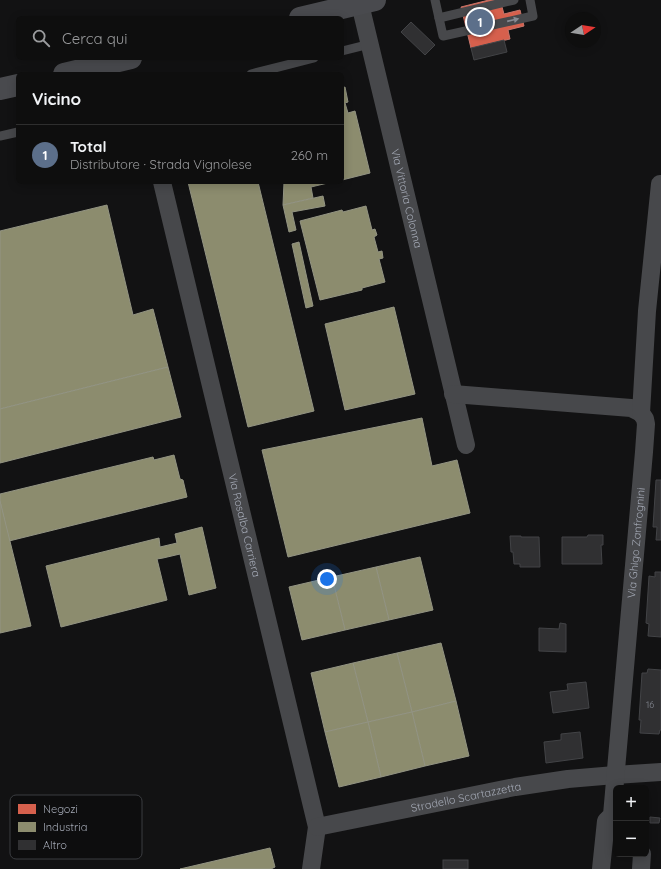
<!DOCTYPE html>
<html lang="it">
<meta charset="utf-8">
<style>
:root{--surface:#0e0e0e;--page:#1c1c1c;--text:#f1f3f6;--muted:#9b9c9e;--line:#2e2e2e;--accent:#b45309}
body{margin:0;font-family:Quicksand,sans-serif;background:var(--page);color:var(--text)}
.controls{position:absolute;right:12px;bottom:12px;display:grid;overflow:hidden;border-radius:6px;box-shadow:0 2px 10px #0003}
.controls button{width:36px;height:36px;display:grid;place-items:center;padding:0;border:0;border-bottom:1px solid var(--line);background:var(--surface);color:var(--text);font:20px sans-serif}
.compass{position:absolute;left:565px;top:12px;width:36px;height:36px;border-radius:50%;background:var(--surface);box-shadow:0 2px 10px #0003;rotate:78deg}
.you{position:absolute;left:327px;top:579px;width:14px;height:14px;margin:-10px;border:3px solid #fff;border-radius:50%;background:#1a73e8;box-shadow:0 0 0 6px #1a73e833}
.badge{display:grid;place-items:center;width:26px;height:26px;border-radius:50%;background:var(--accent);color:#fff;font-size:13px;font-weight:700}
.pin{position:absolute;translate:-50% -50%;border:2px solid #fff;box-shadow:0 1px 4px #0006}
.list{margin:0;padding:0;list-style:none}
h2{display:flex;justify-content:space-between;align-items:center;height:52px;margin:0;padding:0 16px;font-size:17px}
h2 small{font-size:13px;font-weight:400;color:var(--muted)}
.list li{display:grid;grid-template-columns:26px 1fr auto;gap:12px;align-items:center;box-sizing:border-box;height:60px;padding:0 16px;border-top:1px solid var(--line)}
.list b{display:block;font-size:15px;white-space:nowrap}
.list p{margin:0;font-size:13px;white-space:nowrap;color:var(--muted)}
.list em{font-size:13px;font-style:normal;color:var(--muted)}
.icon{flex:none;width:22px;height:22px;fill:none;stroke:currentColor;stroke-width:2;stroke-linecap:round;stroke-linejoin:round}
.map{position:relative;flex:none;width:661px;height:869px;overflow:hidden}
.search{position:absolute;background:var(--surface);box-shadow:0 2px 10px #0003;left:16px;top:16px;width:328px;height:44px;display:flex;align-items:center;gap:10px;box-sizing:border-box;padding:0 14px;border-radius:6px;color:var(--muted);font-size:15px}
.panel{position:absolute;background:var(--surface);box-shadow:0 2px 10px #0003;left:16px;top:72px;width:328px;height:112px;border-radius:6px}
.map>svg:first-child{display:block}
.shops{fill:#d6604d;stroke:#c7766c}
.industry{fill:#8c8c6e;stroke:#939483}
.building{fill:#303032;stroke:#424346}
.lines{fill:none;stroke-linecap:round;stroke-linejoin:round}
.lane{stroke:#47484b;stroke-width:9}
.street{stroke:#47484b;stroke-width:18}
.primary{stroke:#494a4e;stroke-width:22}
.oneway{fill:#878b94}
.labels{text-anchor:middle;stroke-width:4;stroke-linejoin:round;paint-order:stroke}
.number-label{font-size:9px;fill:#868a94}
.street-label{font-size:11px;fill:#a3a8b4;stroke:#0d0d0e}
.key{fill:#0d0d0e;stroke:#3a3c40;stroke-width:1}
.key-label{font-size:11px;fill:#a3a8b4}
</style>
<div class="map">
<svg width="661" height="869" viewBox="0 0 661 869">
<rect width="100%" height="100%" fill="#121213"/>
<polygon class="shops" points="489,0 500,0 504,14 520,10 524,26 508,30 510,39 471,48 461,7"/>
<g class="industry">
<polygon points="345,87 348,102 345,103 348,113 355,111 370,173 342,180 342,88"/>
<polygon points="188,182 258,182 314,411 248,427"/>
<polygon points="284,182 332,182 311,187 313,198 283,205"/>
<polygon points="323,196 325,206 292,212 296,230 289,232 283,205"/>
<polygon points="107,205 133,315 153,309 168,367 0,409 0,231"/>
<polygon points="366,206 372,230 375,229 377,235 374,237 378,252 382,251 383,258 379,259 385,282 362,288 362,290 320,300 300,221 342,210 343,212"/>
<polygon points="299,242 313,306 306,308 292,244"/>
<polygon points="394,307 415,394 345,410 325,324"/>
<polygon points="168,367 181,417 0,463 0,409"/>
<polygon points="422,418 432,466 457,460 470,513 288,557 262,450"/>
<polygon points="174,455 180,479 183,480 187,497 9,541 0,501 0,494 153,457 154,460"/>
<polygon points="0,501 31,626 0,633"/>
<polygon points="202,527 216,588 189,595 180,554 163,558 157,559 167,600 61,627 46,566 159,538 160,547 177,543 175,534"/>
<polygon points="420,557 433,610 389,620 376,567"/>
<polygon points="376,567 389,620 345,630 332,577"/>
<polygon points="332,577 345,630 302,640 289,587"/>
<polygon points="441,643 456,701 412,712 397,653"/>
<polygon points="397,653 412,712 368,722 353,663"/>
<polygon points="353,663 368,722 325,732 311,673"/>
<polygon points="456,701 469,756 425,766 412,712"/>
<polygon points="412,712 425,766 381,777 368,722"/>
<polygon points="368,722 381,777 339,787 325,732"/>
<polygon points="270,848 275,867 271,869 180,869"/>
</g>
<g class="building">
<polygon points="411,22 435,45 425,55 401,32"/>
<polygon points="504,40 507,52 474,60 471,48"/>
<polygon points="656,480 661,480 661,540 656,540 657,527 653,527"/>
<polygon points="588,535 603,535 603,545 601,545 602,564 562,564 562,537 587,537"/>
<polygon points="510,536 521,536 521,537 539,537 540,567 520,567 520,564 514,564 513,552 511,552"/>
<polygon points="655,572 661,572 661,637 648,636 649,624 646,623 649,576 655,577"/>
<polygon points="560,623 566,624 566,652 539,651 539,628 559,629"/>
<polygon points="648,669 661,670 661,730 660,730 659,734 640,733 641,720 639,720 642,673 647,673"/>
<polygon points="586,682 589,708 553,713 550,692 568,690 567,684"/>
<polygon points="580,732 583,758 546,763 544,742 561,740 561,734"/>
<polygon points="650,817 660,818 659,823 650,823"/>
<rect x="443" y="860" width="25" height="9"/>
</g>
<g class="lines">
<g class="lane">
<polyline points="435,0 443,36 533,16 530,0"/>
<polyline points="439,18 514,0"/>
<polyline points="342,51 370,44"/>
<polyline points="251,74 314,58"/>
<polyline points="0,136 18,132"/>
</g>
<g class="street">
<path id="s1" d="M360,4L466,445"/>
<path id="s2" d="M162,182L317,827L311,869"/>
<polyline points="453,394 631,408 641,413"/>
<path id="s3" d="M317,827L515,787L568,779L615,775L661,772"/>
<path id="s4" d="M601,869L606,821L612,815L644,452L646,424L645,419L641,413L647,311L660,184"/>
<polyline points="641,869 642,854"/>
</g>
<g class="primary">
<polyline points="300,18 375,0"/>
<polyline points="64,74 131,58"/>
<polyline points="0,89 18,85"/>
</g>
</g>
<defs><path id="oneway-solid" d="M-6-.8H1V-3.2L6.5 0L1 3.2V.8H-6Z"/></defs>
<use class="oneway" href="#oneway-solid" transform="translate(513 20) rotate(-13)"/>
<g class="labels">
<g class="number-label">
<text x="650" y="708">16</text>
</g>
<g class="street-label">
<text dy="4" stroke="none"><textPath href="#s1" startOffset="200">Via Vittoria Colonna</textPath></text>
<text dy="4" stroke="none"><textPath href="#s2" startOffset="353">Via Rosalba Carriera</textPath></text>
<text dy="4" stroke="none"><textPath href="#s4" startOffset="330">Via Ghigo Zanfrognini</textPath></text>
<text dy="4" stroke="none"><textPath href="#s3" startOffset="152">Stradello Scartazzetta</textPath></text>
</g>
</g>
<rect x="10" y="795" width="132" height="64" rx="6" class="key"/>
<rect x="18" y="804" width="18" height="10" fill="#d6604d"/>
<rect x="18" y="822" width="18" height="10" fill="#8c8c6e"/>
<rect x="18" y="840" width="18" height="10" fill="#303032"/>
<g class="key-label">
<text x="43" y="813">Negozi</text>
<text x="43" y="831">Industria</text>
<text x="43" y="849">Altro</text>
</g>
</svg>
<div class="controls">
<button>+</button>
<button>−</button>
</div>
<svg class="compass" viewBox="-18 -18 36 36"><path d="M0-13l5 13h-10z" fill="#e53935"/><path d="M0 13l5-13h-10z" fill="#9b9c9e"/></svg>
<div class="you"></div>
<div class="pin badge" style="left:480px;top:22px;background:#5c6f8a">1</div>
<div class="search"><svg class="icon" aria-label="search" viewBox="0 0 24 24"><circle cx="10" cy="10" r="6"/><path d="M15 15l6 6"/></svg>Cerca qui</div>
<section class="panel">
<h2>Vicino<small></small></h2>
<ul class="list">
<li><span class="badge" style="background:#5c6f8a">1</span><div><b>Total</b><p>Distributore · Strada Vignolese</p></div><em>260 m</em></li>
</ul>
</section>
</div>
